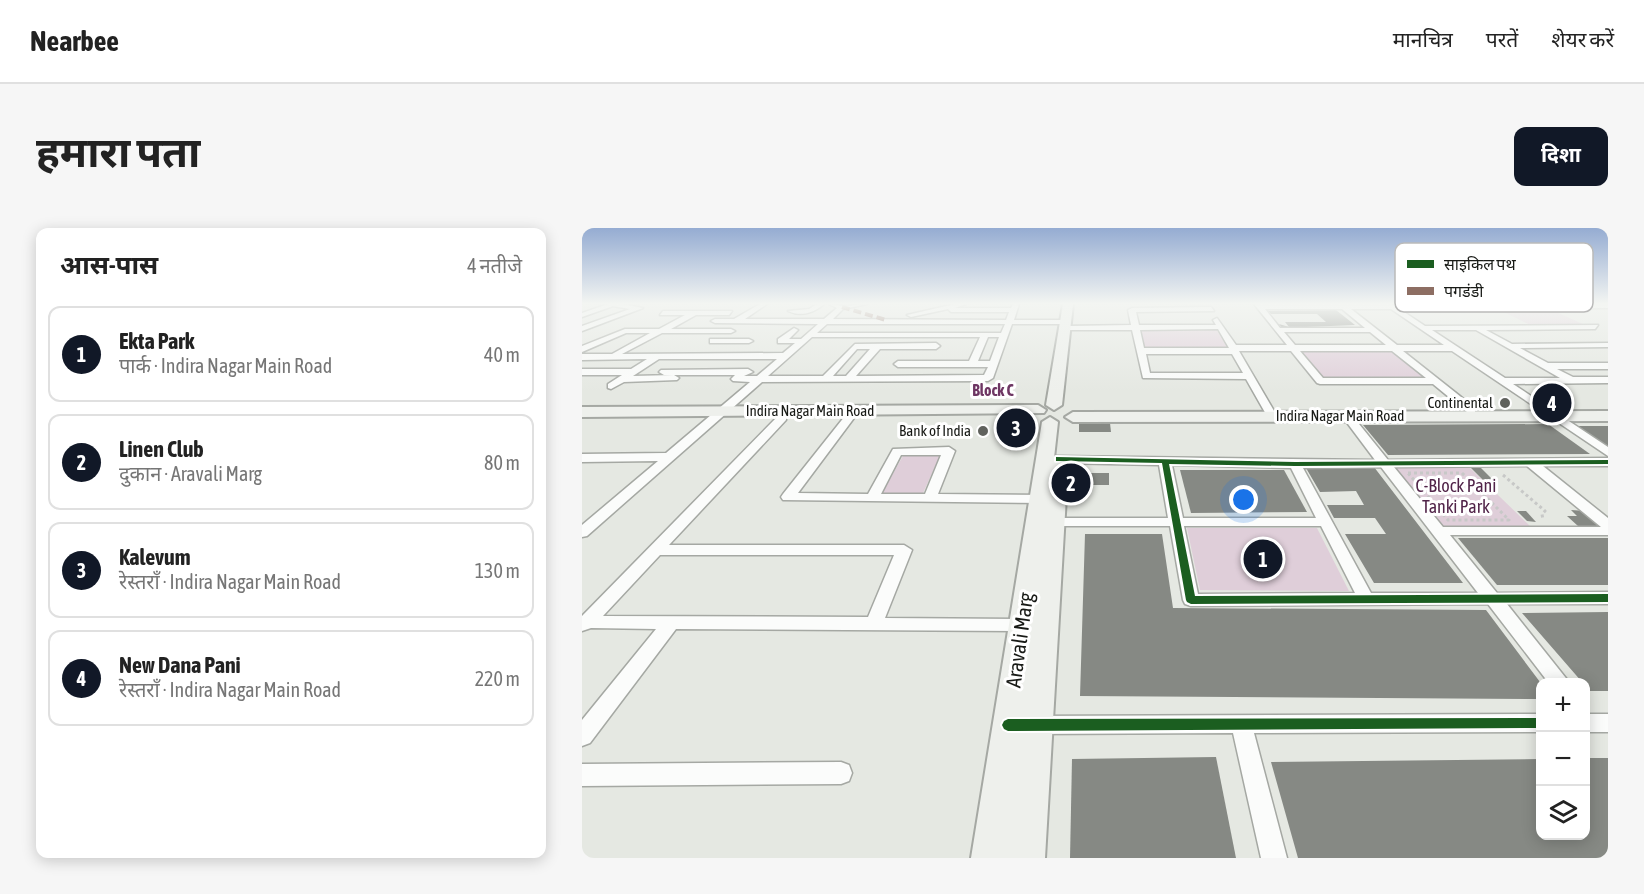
<!DOCTYPE html>
<html lang="hi">
<meta charset="utf-8">
<style>
:root{--surface:#fff;--page:#f6f6f6;--text:#222;--muted:#767676;--line:#e0e0e0;--accent:#111827}
body{margin:0;font-family:"Asap Condensed","Noto Sans Devanagari",sans-serif;background:var(--page);color:var(--text)}
.controls{position:absolute;right:18px;bottom:18px;display:grid;overflow:hidden;border-radius:12px;box-shadow:0 3px 15px #0003}
.controls button{width:54px;height:54px;display:grid;place-items:center;padding:0;border:0;border-bottom:2px solid var(--line);background:var(--surface);color:var(--text);font:30px sans-serif}
.you{position:absolute;left:662px;top:272px;width:21px;height:21px;margin:-15px;border:4px solid #fff;border-radius:50%;background:#1a73e8;box-shadow:0 0 0 9px #1a73e833}
.badge{display:grid;place-items:center;width:39px;height:39px;border-radius:50%;background:var(--accent);color:#fff;font-size:20px;font-weight:700}
.pin{position:absolute;translate:-50% -50%;border:3px solid #fff;box-shadow:0 2px 6px #0006}
.list{margin:0;padding:0;list-style:none}
h2{display:flex;justify-content:space-between;align-items:center;height:78px;margin:0;padding:0 24px;font-size:26px}
h2 small{font-size:20px;font-weight:400;color:var(--muted)}
.list li{display:grid;grid-template-columns:39px 1fr auto;gap:18px;align-items:center;box-sizing:border-box;height:96px;margin:0 12px 12px;padding:0 12px;border:2px solid var(--line);border-radius:12px}
.list b{display:block;font-size:22px;white-space:nowrap}
.list p{margin:0;font-size:20px;white-space:nowrap;color:var(--muted)}
.list em{font-size:20px;font-style:normal;color:var(--muted)}
.icon{flex:none;width:33px;height:33px;fill:none;stroke:currentColor;stroke-width:2;stroke-linecap:round;stroke-linejoin:round}
.map{position:relative;flex:none;width:1026px;height:630px;overflow:hidden;border-radius:12px}
header{display:flex;align-items:center;gap:36px;box-sizing:border-box;height:84px;padding:0 30px;background:var(--surface);border-bottom:2px solid var(--line)}
header strong{font-size:28px}
nav{display:flex;gap:33px;margin-inline-start:auto;font-size:21px}
.intro{display:flex;align-items:center;justify-content:space-between;box-sizing:border-box;height:144px;padding:0 36px}
h1{margin:0;font-size:42px}
.button{padding:15px 27px;border-radius:12px;background:var(--accent);color:#fff;font-size:21px;font-weight:700}
main{display:flex;gap:36px;padding:0 36px}
aside{flex:1;background:var(--surface);border-radius:12px;box-shadow:0 3px 15px #0003}
.map>svg:first-child{display:block}
.green{fill:#dfced9}
.building{fill:#868984}
.lines{fill:none;stroke-linecap:round;stroke-linejoin:round}
.street-casing{stroke:#a5a8a3;stroke-width:3}
.secondary-casing{stroke:#a5a8a3;stroke-width:4}
.path{stroke:#c7c8c7;stroke-width:3;stroke-dasharray:3 3;stroke-linecap:butt}
.street{fill:#fbfcfb;fill-rule:evenodd}
.secondary{fill:#eef0ec;fill-rule:evenodd}
.quiet{stroke:#8d6e63;stroke-width:4;stroke-dasharray:8 4;stroke-linecap:butt}
.cycleway-casing{stroke:#fff;stroke-width:4}
.cycleway{fill:#1b5e20;fill-rule:evenodd}
.poi-dot{fill:#60625d;stroke:#fff;stroke-width:2}
.labels{text-anchor:middle;stroke-width:6;stroke-linejoin:round;paint-order:stroke}
.far-poi-label{font-size:15px;fill:#181a16;stroke:#fff;text-anchor:end}
.far-street-label{font-size:15px;fill:#181a16;stroke:#fff}
.far-neighbourhood-label{font-size:16px;font-weight:bold;fill:#6e3663;stroke:#fff}
.park-label{font-size:18px;fill:#512449;stroke:#fff}
.near-street-label{font-size:21px;fill:#181a16;stroke:#fff}
.key{fill:#fff;stroke:#babab9;stroke-width:1.5}
.key-label{font-size:16px;fill:#181a16}
</style>
<header>
<strong>Nearbee</strong>
<nav><a>मानचित्र</a><a>परतें</a><a>शेयर करें</a></nav>
</header>
<div class="intro"><h1>हमारा पता</h1><a class="button">दिशा</a></div>
<main>
<aside>
<h2>आस-पास<small>4 नतीजे</small></h2>
<ul class="list">
<li><span class="badge">1</span><div><b>Ekta Park</b><p>पार्क · Indira Nagar Main Road</p></div><em>40 m</em></li>
<li><span class="badge">2</span><div><b>Linen Club</b><p>दुकान · Aravali Marg</p></div><em>80 m</em></li>
<li><span class="badge">3</span><div><b>Kalevum</b><p>रेस्तराँ · Indira Nagar Main Road</p></div><em>130 m</em></li>
<li><span class="badge">4</span><div><b>New Dana Pani</b><p>रेस्तराँ · Indira Nagar Main Road</p></div><em>220 m</em></li>
</ul>
</aside>
<div class="map">
<svg width="1026" height="630" viewBox="0 0 1026 630">
<rect width="100%" height="100%" fill="#e5e8e2"/>
<g class="green">
<polygon points="963,79 1003,97 950,98 914,80"/>
<polygon points="559,101 634,101 646,121 563,121"/>
<polygon points="718,122 810,122 845,150 742,151"/>
<polygon points="321,228 358,228 341,265 300,265"/>
<polygon points="812,239 887,239 948,298 861,298"/>
<polygon points="605,300 735,300 767,363 618,362"/>
</g>
<g class="building">
<polygon points="754,82 773,97 700,100 697,96 707,99 703,94 744,94 735,86 689,86 686,83"/>
<polygon points="497,195 528,195 529,204 497,204"/>
<polygon points="966,196 1008,226 806,227 781,197"/>
<polygon points="993,198 1026,198 1026,220"/>
<polygon points="792,239 881,355 792,355 763,306 804,306 793,290 752,290 745,277 782,277 774,263 738,264 724,240"/>
<polygon points="889,240 899,240 912,253 902,253"/>
<polygon points="598,242 702,242 725,284 609,285"/>
<polygon points="491,245 527,245 527,257 490,257"/>
<polygon points="989,282 1004,283 1023,298 996,298 985,288 995,288"/>
<polygon points="935,283 944,283 954,294 945,293"/>
<polygon points="503,306 580,306 591,380 904,382 958,454 958,471 498,468"/>
<polygon points="876,310 1026,310 1026,357 915,357"/>
<polygon points="1026,384 1026,463 1007,463 1004,454 1000,454 940,385"/>
<polygon points="634,529 654,630 488,630 490,531"/>
<polygon points="1004,530 1026,530 1026,630 716,630 689,534 958,531 958,608 1004,608"/>
</g>
<g class="lines">
<g class="street-casing">
<g id="street">
<polygon points="26,76 41,76 61,80 0,103 0,98 48,81 31,78 0,89 0,85"/>
<path d="M178,76H185L163,91H242L255,80L247,76L263,78L285,76L261,81L251,91L424,92L427,84H369L366,81L329,89L325,87L373,76H384L373,80H429L431,76H437L432,92H484L488,94L484,96H430L411,150L406,153L180,154L5,308L0,309V297L76,233L0,234V226L84,225L168,154L151,153L149,151L153,147H82L77,144L79,142L166,141L171,144L162,148H175L195,131H77L51,148L92,147L97,150L95,152L42,154L29,161L26,160V156L40,147H0V141H49L65,131L0,132V126H30L68,105H44L0,124V118L43,101H77L103,87H78L81,83H150L147,87H114L89,101H149L153,103L149,105H80L40,126L201,125L213,115H196V111L212,100L216,102L207,111H219L236,96L133,95L129,93L133,91H152ZM245,96H423L419,105H235ZM230,109H398L387,133H316L312,136L316,139H406L402,147L274,148L298,121H354L358,118L354,115L273,116L241,148H186ZM406,109H417L408,133H396ZM275,121H288L264,148H251Z"/>
<path d="M235,76H242C232,85 219,89 206,83L227,81Z"/>
<path d="M672,76H810L843,98L1016,97L1013,101L904,102L930,116L1026,115V119L938,120L966,135H1026V141H975L991,149H1026V155L931,156L1026,219V228L870,123H821L893,180V184H885L851,156H738L735,155L709,123H657L695,188L690,191L685,188L664,151L561,150L550,102H484L480,100L484,98L549,97L546,82L550,80L629,79L632,83L554,84L557,97H634L631,92L635,90L654,117H705ZM683,81H760L783,100H698ZM769,81H809L862,117H815ZM636,101L647,120H562L558,102ZM850,102H894L978,150H923ZM702,104H788L804,117H713ZM718,123H810L844,150H741ZM564,126H650L661,145H568Z"/>
<polygon points="1026,76 1026,80 859,81 855,79 859,77"/>
<polygon points="131,111 167,111 171,113 167,115 128,115 128,111"/>
<path d="M765,185L769,186L806,232L1026,230V238H961L1026,290V307H868L915,365L1026,364V376H925L987,454H966L906,376L609,378L603,376L601,372L588,298H462L455,294L462,290H586L577,237L477,235L473,234V228L793,232L760,188ZM590,237L709,240L734,290H601ZM945,238L1019,299H861L812,239ZM799,239L896,365H789L721,240ZM602,298H739L773,365L616,366Z"/>
<path d="M200,187L204,188V192L87,317H322L330,322L303,390L440,391L446,392L449,397L446,402L440,403L94,401L8,515L0,518V492L74,401L9,400L0,403V388L196,188ZM78,327H312L286,389L21,388Z"/>
<path d="M267,187L272,190L216,265L286,266L311,221L367,219L373,223L356,266L467,267L474,271L467,275L201,272L199,269L201,266L263,188ZM319,227H359L343,266H299Z"/>
<polygon points="958,486 958,504 672,505 705,630 679,630 651,505 450,506 443,503 439,497 443,491 450,488"/>
<rect x="1004" y="486" width="22" height="18"/>
<polygon points="259,534 267,537 270,545 267,553 259,556 0,558 0,536"/>
</g>
</g>
<g class="secondary-casing">
<g id="secondary">
<polygon points="481,76 491,76 480,177 472,182 464,177"/>
<polygon points="456,177 464,182 462,185 0,189 0,179"/>
<polygon points="1026,183 1026,193 491,194 483,189 491,184"/>
<polygon points="468,189 476,194 472,230 484,230 486,234 463,630 389,630 460,194"/>
</g>
</g>
<g class="path">
<polygon points="826,245 880,245 927,292 866,292"/>
<polyline points="921,247 963,283 960,286 961,292"/>
</g>
<use href="#street" class="street"/>
<use href="#secondary" class="secondary"/>
<polyline class="quiet" points="260,79 304,92"/>
<g class="cycleway-casing">
<g id="cycleway">
<polygon points="474,229 713,234 1026,232 1026,236 713,238 587,236 613,368 1026,366 1026,374 609,376 605,374 604,372 580,235 477,233 474,233"/>
<polygon points="958,490 958,500 426,503 422,501 420,497 422,493 426,491"/>
</g>
</g>
<use href="#cycleway" class="cycleway"/>
</g>
<linearGradient id="sky" x2="0" y2="1"><stop stop-color="#95acd2"/><stop offset="0.46" stop-color="#f3f5f2"/><stop offset="1" stop-color="#f3f5f2" stop-opacity="0"/></linearGradient>
<rect width="1026" height="164" fill="url(#sky)"/>
<g class="poi-dot">
<circle cx="923" cy="175" r="6"/>
<circle cx="401" cy="203" r="6"/>
</g>
<g class="labels">
<g class="far-poi-label">
<text x="911" y="180">Continental</text>
<text x="389" y="208">Bank of India</text>
</g>
<g class="far-street-label">
<text x="228" y="188">Indira Nagar Main Road</text>
<text x="758" y="193">Indira Nagar Main Road</text>
</g>
<g class="far-neighbourhood-label">
<text x="411" y="168">Block C</text>
</g>
<g class="park-label">
<text x="874" y="264">C-Block Pani<tspan x="874" dy="21">Tanki Park</tspan></text>
</g>
<g class="near-street-label">
<text transform="translate(438 412) rotate(-82)" y="7">Aravali Marg</text>
</g>
</g>
<rect x="813" y="15" width="198" height="69" rx="9" class="key"/>
<rect x="825" y="32" width="27" height="8" fill="#1b5e20"/>
<rect x="825" y="59" width="27" height="8" fill="#8d6e63"/>
<g class="key-label">
<text x="862" y="42">साइकिल पथ</text>
<text x="862" y="69">पगडंडी</text>
</g>
</svg>
<div class="controls">
<button>+</button>
<button>−</button>
<button><svg class="icon" aria-label="layers" viewBox="0 0 24 24"><path d="M12 4l9 5-9 5-9-5zM3 14l9 5 9-5"/></svg></button>
</div>
<div class="you"></div>
<div class="pin badge" style="left:681px;top:331px">1</div>
<div class="pin badge" style="left:489px;top:255px">2</div>
<div class="pin badge" style="left:434px;top:200px">3</div>
<div class="pin badge" style="left:970px;top:175px">4</div>
</div>
</main>
